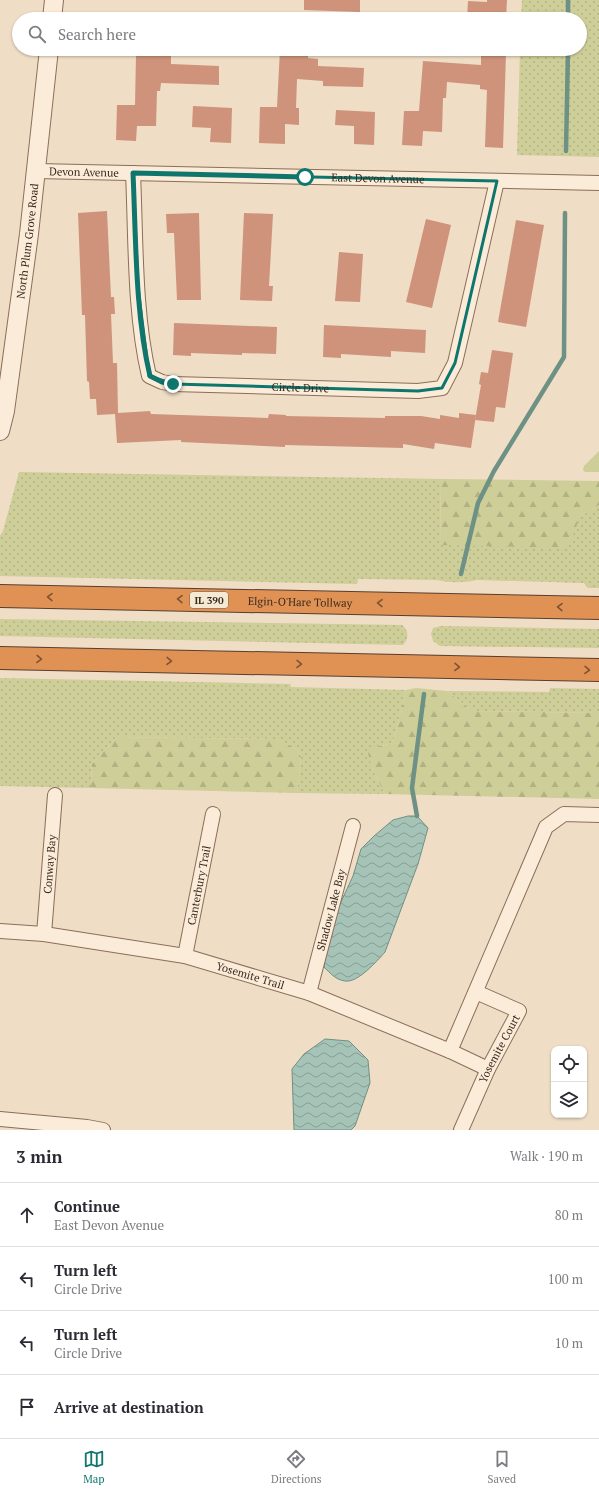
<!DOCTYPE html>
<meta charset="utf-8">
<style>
:root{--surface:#fff;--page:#f2f2f3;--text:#2b2b33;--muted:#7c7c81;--line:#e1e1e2;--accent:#0f766e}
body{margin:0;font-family:"PT Serif",serif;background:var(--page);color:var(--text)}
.controls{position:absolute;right:12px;bottom:12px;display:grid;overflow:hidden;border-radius:8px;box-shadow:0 1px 3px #0004}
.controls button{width:36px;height:36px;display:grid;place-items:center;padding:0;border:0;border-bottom:1px solid var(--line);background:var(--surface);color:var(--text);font:20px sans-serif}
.stop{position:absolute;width:12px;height:12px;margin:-9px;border:3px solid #0f766e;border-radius:50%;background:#fff}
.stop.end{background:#0f766e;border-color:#fff;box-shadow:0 1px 4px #0008}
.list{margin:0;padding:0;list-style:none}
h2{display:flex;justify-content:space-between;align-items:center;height:52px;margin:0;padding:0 16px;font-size:17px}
h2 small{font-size:13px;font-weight:400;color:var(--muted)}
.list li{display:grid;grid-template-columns:26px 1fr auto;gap:12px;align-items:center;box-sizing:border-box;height:64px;padding:0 16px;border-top:1px solid var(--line)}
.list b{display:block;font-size:15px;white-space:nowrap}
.list p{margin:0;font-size:13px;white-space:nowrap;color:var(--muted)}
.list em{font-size:13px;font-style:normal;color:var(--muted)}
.icon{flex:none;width:22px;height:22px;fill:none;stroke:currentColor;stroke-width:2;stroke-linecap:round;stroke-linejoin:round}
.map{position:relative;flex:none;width:599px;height:1130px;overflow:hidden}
.search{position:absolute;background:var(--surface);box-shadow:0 1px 3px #0004;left:12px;right:12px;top:12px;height:44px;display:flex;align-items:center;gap:10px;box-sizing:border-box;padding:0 14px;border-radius:22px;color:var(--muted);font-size:15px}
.sheet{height:308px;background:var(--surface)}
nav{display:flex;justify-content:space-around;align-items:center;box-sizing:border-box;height:56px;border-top:1px solid var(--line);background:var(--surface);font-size:11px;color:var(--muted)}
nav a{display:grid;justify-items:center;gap:2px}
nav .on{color:var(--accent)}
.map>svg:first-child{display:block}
.grass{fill:url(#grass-dots)}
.forest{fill:url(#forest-firs)}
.green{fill:#cece98}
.water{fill:url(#water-waves);stroke:#6d9184}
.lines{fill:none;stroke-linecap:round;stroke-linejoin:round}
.stream{stroke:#6d9184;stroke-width:4.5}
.building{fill:#ce937a}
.minor-casing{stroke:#8b6e5a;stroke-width:16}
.tertiary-casing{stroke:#8b6e5a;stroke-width:20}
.motorway-casing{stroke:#593d2e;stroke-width:24}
.minor{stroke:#faecd8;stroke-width:14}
.tertiary{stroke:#faecd8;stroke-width:18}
.motorway{stroke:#e09254;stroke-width:22}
.oneway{stroke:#7d5334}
.route{stroke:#0f766e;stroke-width:5}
.marked{fill:none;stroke:#0f766e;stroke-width:3;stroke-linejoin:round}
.labels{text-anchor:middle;stroke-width:4;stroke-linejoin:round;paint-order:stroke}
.shield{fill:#f6e9d4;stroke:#736355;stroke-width:1}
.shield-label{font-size:10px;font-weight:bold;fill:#3b291e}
.street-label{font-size:11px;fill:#3b291e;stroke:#f6e9d4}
</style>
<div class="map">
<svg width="599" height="1130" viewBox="0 0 599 1130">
<defs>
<pattern id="grass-dots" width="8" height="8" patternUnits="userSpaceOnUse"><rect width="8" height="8" fill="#cece98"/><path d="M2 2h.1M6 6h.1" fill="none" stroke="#b2b183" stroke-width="1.8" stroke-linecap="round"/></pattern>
<pattern id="forest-firs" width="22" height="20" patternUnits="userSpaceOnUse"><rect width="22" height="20" fill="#cece98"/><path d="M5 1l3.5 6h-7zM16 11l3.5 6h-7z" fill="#b2b183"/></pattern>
<pattern id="water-waves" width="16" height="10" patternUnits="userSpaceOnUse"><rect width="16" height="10" fill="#a6c3b7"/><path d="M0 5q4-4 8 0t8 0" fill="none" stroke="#889e94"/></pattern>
</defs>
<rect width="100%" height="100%" fill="#efddc5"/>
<g class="grass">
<polygon points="522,0 599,0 599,157 517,155 520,49 580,49 580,19 521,19"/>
<path d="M19,472L441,479L440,545L580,517L599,505V588H588L584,583L477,580C463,583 451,583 437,580L358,579L357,584L0,576V536L3,531Z"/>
<path d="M0,619L402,625C409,631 409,638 403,645L0,636Z"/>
<polygon points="441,626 599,629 599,648 440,646 433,641 431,634 433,628"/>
<polygon points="0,678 290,684 291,687 406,690 393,743 376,747 372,768 385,794 297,793 301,757 297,749 277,739 117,737 92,764 91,788 0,786"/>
<polygon points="550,688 599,689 599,713 472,711 447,691 549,692"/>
</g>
<g class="forest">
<polygon points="441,479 599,481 599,505 580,517 568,548 440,545"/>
<polygon points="416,688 447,691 472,711 599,713 599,799 385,794 372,768 368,753 376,747 393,743 406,690"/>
<polygon points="117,737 277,739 297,749 301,757 297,793 91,788 92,764"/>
</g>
<polygon class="green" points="599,451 599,472 585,472 583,470 584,466"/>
<g class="water">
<path d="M408,816H417L428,828L418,864L385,952C377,961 358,983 345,981C336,980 330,973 324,967L327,932L353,876L361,849L374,836L393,820Z"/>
<polygon points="325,1039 349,1041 368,1060 370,1083 355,1126 351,1130 294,1130 292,1069 304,1054"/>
</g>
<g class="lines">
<g class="stream">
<polyline points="568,19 568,0"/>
<polyline points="566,151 568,49"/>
<polyline points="461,574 478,503 494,471 564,357 565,213"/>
<polyline points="417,816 412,788 424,694"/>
</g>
</g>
<g class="building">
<polygon points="304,0 360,0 360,12 304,10"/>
<polygon points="487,0 507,0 506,19 467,19 468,1 487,2"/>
<polygon points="280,49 308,49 308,58 318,59 318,66 364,68 363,87 323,86 323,81 297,79 296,108 299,108 299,125 285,124 285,144 259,143 260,107 277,107"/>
<polygon points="481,52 506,53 503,148 485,147 487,90 480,89 480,85 447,82 446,98 443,98 442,132 423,131 422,146 402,145 404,111 419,111 423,61 481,65"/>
<polygon points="136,55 171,56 171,64 219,66 219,85 161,83 160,91 157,91 156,126 137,126 136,141 116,140 117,105 135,105"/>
<polygon points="193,106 232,108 231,143 210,142 211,128 192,127"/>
<polygon points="336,110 375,112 374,145 354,144 354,126 335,125"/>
<polygon points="107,211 111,297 114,297 115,314 111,314 113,363 117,363 118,413 150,411 151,414 268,418 269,414 286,415 286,416 385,418 385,416 421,416 440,419 440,415 459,418 459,413 476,415 471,448 435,443 434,449 403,444 403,448 285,445 285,447 181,442 181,440 117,443 115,414 97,415 96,399 90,399 89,382 87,381 85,315 82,315 78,213"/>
<polygon points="199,213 201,300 177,300 174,233 167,233 166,214"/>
<polygon points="244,213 273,214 269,286 273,286 272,301 240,300"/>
<polygon points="426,219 451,225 432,308 406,302"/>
<polygon points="516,220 544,225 526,327 498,322"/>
<polygon points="339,252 363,254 360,302 335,301"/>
<polygon points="174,323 277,327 276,354 242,353 242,355 191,353 191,356 173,355"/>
<polygon points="324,325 426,330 425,353 391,351 391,357 341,354 341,358 323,357"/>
<polygon points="492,350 513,353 505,408 496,407 494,422 475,420 481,385 479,384 481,372 488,373"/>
</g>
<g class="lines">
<g class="minor-casing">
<g id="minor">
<path id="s1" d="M36,171L599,183"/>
<path id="s2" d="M133,173C136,239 134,312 149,376L162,382L173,384L418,391L442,388L455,363L497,181"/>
<path id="s3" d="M0,931L44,934L185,956L309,993L450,1051L488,1069"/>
<path id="s4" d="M44,934L55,795"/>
<path id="s5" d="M185,956L213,814"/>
<path id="s6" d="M309,993L353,826"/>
<polyline points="450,1051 546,827 564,814 599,815"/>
<polyline points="0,1119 87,1127 103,1130"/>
<path id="s7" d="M461,1130L488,1069L519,1011L476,992"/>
</g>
</g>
<g class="tertiary-casing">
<g id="tertiary">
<polyline points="52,19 54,0"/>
<path id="s8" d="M0,431L5,411L29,234L49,49"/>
</g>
</g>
<g class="motorway-casing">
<g id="motorway">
<path id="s9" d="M0,596L599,608"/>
<polyline points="0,658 599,670"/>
</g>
</g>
<use href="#minor" class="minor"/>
<use href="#tertiary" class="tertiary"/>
<use href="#motorway" class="motorway"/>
</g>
<defs><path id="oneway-chevron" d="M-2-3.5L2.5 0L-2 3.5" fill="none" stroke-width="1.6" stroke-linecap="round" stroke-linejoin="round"/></defs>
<g class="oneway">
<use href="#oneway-chevron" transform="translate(50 597) rotate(-179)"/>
<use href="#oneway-chevron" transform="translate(180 599) rotate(-179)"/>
<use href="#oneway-chevron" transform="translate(380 603) rotate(-179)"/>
<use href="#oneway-chevron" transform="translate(560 607) rotate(-179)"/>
<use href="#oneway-chevron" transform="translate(39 659) rotate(1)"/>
<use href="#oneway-chevron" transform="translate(169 661) rotate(1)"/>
<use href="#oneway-chevron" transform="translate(299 664) rotate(1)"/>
<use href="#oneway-chevron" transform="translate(457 667) rotate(1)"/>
<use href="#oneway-chevron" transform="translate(587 670) rotate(1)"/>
</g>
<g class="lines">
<path class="route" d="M173,384L162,382L150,376C135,313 136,238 133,173L305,177"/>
</g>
<path class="marked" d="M133,173L497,181L455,363L442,388L418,391L173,384L149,376L138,288Z"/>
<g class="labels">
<rect class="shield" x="190" y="592" width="38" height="16" rx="3"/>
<g class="shield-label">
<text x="209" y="604">IL 390</text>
</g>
<g class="street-label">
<text dy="4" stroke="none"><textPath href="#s1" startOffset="48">Devon Avenue</textPath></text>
<text dy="4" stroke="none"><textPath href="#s1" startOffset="342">East Devon Avenue</textPath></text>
<text dy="4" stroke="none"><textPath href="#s8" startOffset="192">North Plum Grove Road</textPath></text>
<text dy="4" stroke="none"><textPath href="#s2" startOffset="357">Circle Drive</textPath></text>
<text dy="4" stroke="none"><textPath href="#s9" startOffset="300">Elgin-O'Hare Tollway</textPath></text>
<text dy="4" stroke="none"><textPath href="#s4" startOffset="70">Conway Bay</textPath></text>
<text dy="4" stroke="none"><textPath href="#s5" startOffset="72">Canterbury Trail</textPath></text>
<text dy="4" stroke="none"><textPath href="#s6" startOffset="86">Shadow Lake Bay</textPath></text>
<text dy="4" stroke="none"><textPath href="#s3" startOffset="255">Yosemite Trail</textPath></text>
<text dy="4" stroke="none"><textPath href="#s7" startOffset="90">Yosemite Court</textPath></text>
</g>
</g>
</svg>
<div class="controls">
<button><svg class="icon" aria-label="locate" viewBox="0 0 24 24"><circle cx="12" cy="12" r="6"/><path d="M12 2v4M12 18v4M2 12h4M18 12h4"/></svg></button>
<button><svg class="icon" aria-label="layers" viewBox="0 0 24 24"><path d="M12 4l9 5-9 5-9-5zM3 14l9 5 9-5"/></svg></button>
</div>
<div class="stop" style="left:305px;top:177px"></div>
<div class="stop end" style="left:173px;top:384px"></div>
<div class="search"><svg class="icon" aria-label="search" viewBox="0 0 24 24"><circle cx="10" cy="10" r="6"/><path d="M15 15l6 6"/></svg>Search here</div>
</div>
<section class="sheet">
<h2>3 min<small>Walk · 190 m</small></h2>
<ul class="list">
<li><svg class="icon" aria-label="ahead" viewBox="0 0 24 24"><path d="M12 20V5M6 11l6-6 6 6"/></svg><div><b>Continue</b><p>East Devon Avenue</p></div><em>80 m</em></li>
<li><svg class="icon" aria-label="left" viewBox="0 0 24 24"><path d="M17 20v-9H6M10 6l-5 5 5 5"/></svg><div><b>Turn left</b><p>Circle Drive</p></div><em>100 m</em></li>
<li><svg class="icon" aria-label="left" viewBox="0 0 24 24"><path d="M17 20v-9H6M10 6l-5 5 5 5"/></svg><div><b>Turn left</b><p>Circle Drive</p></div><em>10 m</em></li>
<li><svg class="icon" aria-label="arrive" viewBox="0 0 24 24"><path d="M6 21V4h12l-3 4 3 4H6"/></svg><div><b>Arrive at destination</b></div></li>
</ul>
</section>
<nav>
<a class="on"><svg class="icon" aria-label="map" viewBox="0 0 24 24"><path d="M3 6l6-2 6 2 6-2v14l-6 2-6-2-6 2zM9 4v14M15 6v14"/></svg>Map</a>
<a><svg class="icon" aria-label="directions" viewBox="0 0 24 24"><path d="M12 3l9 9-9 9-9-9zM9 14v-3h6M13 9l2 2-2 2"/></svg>Directions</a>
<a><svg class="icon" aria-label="saved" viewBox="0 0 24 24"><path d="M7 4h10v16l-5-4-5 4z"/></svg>Saved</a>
</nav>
